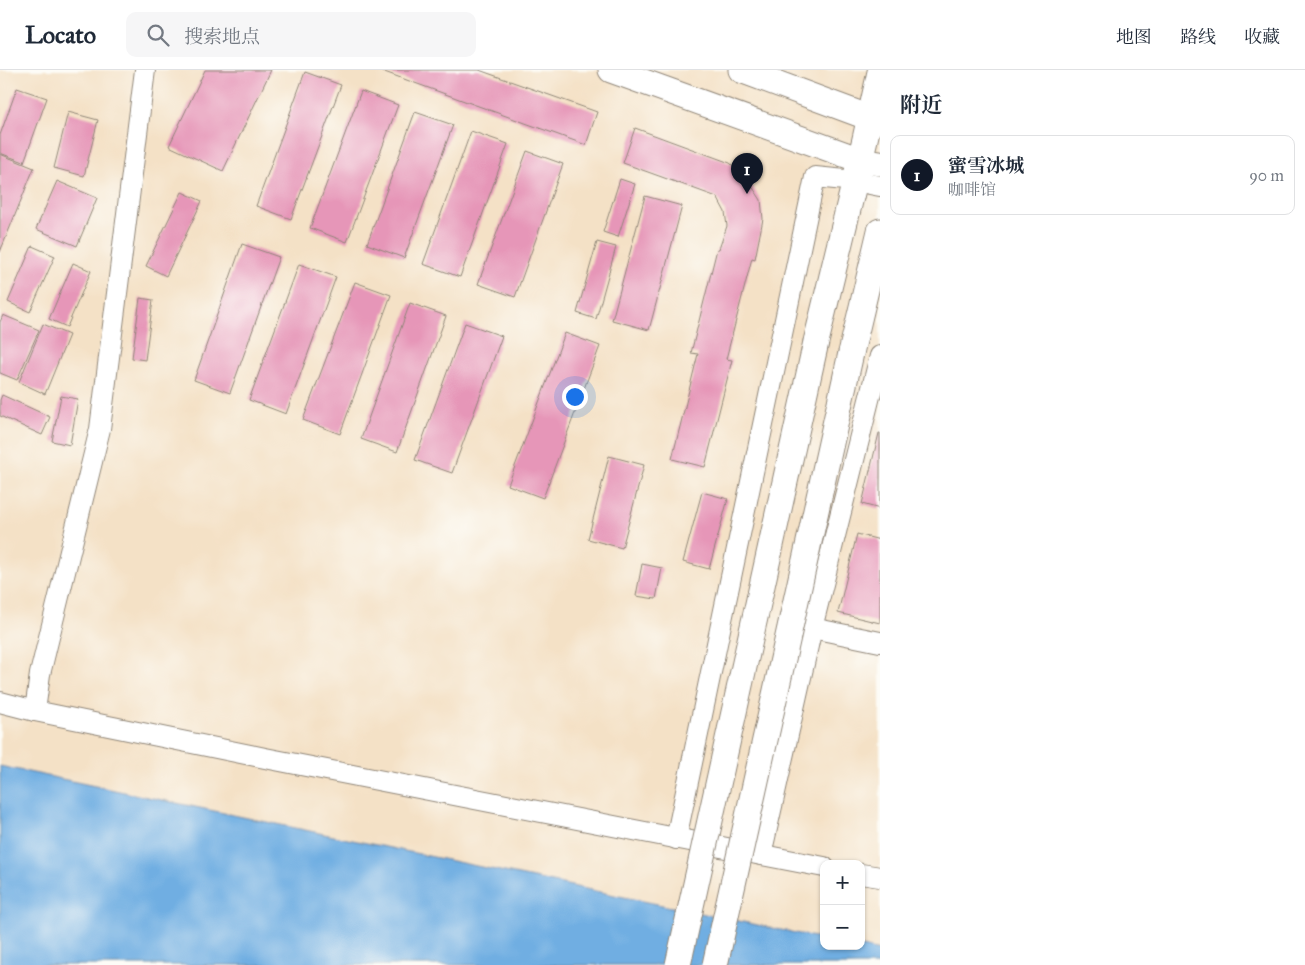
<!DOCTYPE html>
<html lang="zh">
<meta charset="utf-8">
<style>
:root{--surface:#fff;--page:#f6f6f7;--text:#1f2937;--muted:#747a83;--line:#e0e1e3;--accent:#111827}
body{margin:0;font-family:"IM FELL Great Primer","Noto Serif SC",serif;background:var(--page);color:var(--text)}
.controls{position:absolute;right:15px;bottom:15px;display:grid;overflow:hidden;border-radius:10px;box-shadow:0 1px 4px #0004}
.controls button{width:45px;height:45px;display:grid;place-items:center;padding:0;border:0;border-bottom:1px solid var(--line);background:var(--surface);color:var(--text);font:25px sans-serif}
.you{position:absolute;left:574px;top:326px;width:18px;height:18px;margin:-12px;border:4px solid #fff;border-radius:50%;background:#1a73e8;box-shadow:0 0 0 8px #1a73e833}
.badge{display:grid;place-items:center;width:32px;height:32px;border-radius:50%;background:var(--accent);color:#fff;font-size:16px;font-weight:700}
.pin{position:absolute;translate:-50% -41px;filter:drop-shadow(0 1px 2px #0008)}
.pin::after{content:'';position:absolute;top:26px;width:18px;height:15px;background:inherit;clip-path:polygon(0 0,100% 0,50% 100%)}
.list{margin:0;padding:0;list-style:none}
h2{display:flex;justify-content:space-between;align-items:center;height:65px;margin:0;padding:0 20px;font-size:21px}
h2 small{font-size:16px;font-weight:400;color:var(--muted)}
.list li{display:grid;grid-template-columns:32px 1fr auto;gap:15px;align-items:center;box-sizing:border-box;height:80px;margin:0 10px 10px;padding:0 10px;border:1px solid var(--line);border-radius:10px}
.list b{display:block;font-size:19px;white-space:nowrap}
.list p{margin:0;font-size:16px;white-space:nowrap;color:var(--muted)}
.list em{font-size:16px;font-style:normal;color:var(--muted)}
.icon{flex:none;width:28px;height:28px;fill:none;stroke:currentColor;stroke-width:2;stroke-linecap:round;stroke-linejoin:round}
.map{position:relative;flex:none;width:880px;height:895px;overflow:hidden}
header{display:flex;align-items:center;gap:30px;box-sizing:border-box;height:70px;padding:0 25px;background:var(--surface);border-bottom:1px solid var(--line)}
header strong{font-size:24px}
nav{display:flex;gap:28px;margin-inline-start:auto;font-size:18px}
.search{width:350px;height:45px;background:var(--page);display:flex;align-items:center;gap:12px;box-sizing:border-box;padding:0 18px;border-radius:10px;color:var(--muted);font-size:19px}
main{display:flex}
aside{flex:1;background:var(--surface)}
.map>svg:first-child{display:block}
.water{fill:#70aee2;stroke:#4e6c86}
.building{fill:#e696b8}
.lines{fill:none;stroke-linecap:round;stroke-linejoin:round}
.minor-casing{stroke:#908678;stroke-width:22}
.tertiary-casing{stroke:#908678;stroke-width:27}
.minor{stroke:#fff;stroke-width:20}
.tertiary{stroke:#fff;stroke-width:25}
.tertiary-bridge-casing{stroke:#908678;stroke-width:27;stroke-linecap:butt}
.tertiary-bridge{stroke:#fff;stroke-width:25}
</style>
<header>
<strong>Locato</strong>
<div class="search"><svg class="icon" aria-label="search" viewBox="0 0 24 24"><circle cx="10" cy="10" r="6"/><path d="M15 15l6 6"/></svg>搜索地点</div>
<nav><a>地图</a><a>路线</a><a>收藏</a></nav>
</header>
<main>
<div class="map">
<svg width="880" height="895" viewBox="0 0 880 895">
<rect width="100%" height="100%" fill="#fdfcf7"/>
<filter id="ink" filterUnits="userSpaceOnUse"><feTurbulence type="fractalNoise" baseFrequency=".02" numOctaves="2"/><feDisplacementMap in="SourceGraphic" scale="10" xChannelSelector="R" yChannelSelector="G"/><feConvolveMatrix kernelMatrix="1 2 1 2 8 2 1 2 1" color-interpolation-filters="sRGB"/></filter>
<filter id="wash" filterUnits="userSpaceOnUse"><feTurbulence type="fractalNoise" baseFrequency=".0096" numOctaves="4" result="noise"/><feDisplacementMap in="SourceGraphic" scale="20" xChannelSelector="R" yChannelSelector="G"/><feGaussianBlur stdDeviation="1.12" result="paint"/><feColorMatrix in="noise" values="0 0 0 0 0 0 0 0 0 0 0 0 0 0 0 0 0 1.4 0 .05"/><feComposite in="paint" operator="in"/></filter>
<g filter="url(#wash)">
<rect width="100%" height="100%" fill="#f4e1c6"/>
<polygon class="water" points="0,696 824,869 824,876 858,876 880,881 880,895 0,895"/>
<g id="blocks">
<g class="building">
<polygon points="205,0 271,0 223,101 169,76"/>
<polygon points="379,0 479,0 597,42 586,75"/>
<polygon points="305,2 341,15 291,149 256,136"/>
<polygon points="17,18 47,28 24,92 0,83 0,65"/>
<polygon points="361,21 398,35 347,172 310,158"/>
<polygon points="68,42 98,50 84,106 54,98"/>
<polygon points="415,42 453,55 404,188 367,174"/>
<polygon points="635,58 730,93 746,107 761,130 763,149 755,189 752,188 726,289 732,290 705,397 672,389 698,284 691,283 717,179 719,179 727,156 725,142 717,127 623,93"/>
<polygon points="471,61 508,74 460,207 423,194"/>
<polygon points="527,81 563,94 515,227 478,214"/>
<polygon points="0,84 34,98 0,182"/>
<polygon points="620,109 635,114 618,167 603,162"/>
<polygon points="57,111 97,128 77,176 36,159"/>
<polygon points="182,122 202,131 166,206 146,196"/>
<polygon points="645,126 682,136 649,260 612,250"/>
<polygon points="597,172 616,177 596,249 577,243"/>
<polygon points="242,174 279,187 230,323 194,310"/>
<polygon points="32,176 55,186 30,242 8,232"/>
<polygon points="73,193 91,201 67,257 49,249"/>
<polygon points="299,194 336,207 286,344 249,330"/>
<polygon points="355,212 391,225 340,364 303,350"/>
<polygon points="140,228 153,230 145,290 132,288"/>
<polygon points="410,233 446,246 397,382 361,369"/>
<polygon points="3,245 39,260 17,310 0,303 0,252"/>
<polygon points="465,253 502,266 452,403 415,390"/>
<polygon points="43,254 69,265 45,324 19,312"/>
<polygon points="565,263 600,276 543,428 508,415"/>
<polygon points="2,325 50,347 42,365 0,346 0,330"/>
<polygon points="61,326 78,329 70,375 52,371"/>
<polygon points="879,363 880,363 880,439 862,434"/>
<polygon points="609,386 644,395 622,478 588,469"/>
<polygon points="702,422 728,429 709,499 683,492"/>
<polygon points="857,464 880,470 880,553 838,543"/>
<polygon points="642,494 662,498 656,529 636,526"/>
</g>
</g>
</g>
<g filter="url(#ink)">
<use href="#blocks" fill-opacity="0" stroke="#908678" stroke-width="1"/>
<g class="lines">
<g class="minor-casing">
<g id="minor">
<polyline points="812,558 880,572"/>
<polyline points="0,632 35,641 265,688 824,797"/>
<polyline points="35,641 40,604 100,359 145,0"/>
<polyline points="676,769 815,107 855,111 880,116"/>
<polyline points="761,785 812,558 880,286"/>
<polyline points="861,804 880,807"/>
</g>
</g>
<g class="tertiary-casing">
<g id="tertiary">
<polyline points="611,0 860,90 880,93"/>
<polyline points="741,0 870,48 880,51"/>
<polyline points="816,272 865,69 880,2"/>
<polyline points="851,283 880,161"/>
</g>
</g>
<use href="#minor" class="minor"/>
<use href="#tertiary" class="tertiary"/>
<g class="tertiary-bridge-casing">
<g id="tertiary-bridge">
<polyline points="678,895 816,272"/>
<polyline points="715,895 851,283"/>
</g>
</g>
<use href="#tertiary-bridge" class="tertiary-bridge"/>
</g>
</g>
</svg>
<div class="controls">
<button>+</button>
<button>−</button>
</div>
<div class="you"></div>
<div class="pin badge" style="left:747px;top:124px">1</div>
</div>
<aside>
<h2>附近<small></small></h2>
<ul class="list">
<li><span class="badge">1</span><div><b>蜜雪冰城</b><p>咖啡馆</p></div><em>90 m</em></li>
</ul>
</aside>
</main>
